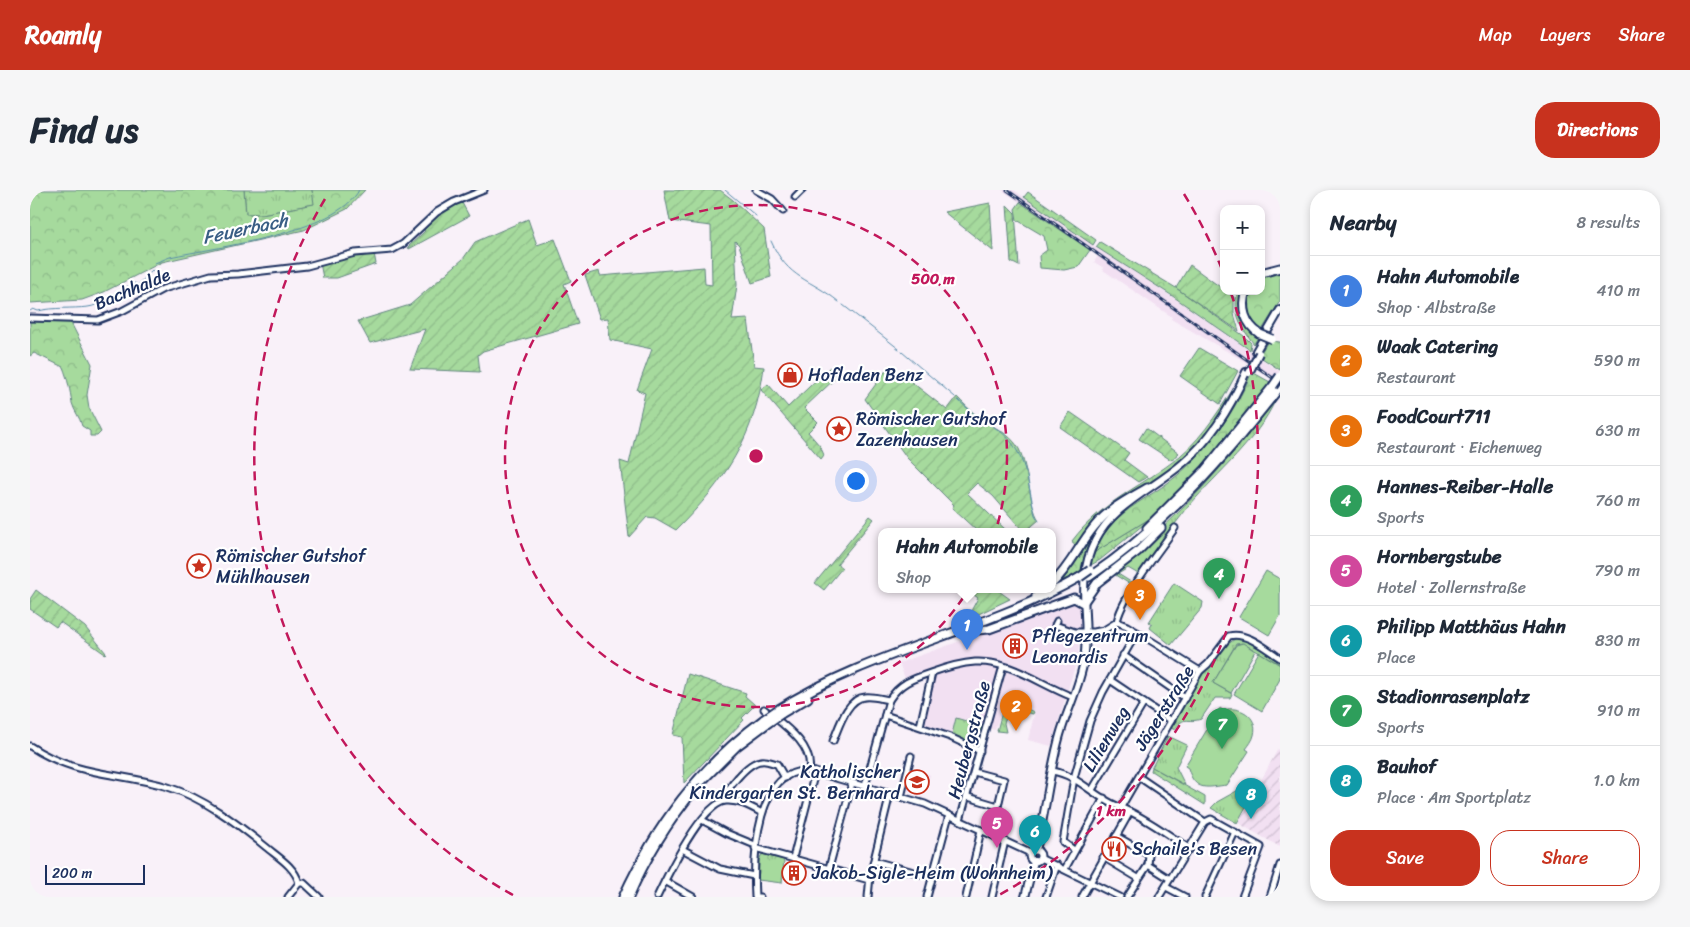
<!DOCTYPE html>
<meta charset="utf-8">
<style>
:root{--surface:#fff;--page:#f6f6f7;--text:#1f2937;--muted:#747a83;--line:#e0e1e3;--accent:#c8321e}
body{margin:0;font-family:Sriracha,sans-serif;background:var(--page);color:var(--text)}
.controls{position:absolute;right:15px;top:15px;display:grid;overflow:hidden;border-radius:10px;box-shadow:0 2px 8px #0003}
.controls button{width:45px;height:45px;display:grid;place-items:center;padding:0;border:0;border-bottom:1px solid var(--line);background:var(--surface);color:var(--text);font:25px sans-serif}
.scale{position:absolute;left:15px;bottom:12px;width:100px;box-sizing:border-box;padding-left:5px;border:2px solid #1b2f5e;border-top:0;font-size:14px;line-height:18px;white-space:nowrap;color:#1b2f5e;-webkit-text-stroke:4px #fff;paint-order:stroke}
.you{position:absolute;left:825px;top:290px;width:18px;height:18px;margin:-12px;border:4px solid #fff;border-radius:50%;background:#1a73e8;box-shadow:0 0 0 8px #1a73e833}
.badge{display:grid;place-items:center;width:32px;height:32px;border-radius:50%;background:var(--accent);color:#fff;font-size:16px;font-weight:700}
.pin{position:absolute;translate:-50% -41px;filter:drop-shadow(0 1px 2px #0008)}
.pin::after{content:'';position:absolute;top:26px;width:18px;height:15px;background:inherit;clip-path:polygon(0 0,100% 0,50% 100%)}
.popup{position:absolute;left:848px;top:338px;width:178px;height:65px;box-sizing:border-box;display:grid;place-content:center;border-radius:10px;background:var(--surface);filter:drop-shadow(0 1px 4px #0005);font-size:16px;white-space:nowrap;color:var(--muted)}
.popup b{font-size:19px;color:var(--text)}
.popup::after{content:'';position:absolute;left:50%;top:100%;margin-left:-10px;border:10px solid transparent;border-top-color:var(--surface)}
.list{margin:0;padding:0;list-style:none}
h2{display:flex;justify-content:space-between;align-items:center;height:65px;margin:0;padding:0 20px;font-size:21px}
h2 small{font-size:16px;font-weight:400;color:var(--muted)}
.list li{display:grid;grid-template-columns:32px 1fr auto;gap:15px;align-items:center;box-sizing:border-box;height:70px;padding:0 20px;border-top:1px solid var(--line)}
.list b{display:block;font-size:19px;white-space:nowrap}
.list p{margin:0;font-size:16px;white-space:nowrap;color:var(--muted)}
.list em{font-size:16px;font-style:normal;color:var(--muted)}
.actions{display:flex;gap:10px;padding:15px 20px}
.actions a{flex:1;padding:11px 0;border:1px solid var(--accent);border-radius:20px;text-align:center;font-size:18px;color:var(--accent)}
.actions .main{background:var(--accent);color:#fff}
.map{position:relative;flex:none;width:1250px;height:707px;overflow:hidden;border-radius:20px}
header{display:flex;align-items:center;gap:30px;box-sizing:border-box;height:70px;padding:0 25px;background:var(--accent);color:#fff}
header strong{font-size:24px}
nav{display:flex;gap:28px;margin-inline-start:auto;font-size:18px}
.intro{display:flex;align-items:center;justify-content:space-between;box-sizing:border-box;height:120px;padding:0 30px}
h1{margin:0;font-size:35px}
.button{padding:12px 22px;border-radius:20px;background:var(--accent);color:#fff;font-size:18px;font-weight:700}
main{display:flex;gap:30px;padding:0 30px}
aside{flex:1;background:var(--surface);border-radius:20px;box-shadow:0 2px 8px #0003}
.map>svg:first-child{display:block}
.built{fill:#f2e0f2}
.industrial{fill:url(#industrial-furrows)}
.grass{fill:url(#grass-tufts);stroke:#60847e}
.forest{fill:url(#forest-crowns);stroke:#60847e}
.garden{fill:url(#garden-furrows);stroke:#60847e}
.pitch{fill:#a6da9d;stroke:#60847e}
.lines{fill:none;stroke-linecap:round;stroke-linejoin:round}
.stream{stroke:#558aa9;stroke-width:1}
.minor-casing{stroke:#1b2f5e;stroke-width:9}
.major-casing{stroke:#1b2f5e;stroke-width:10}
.highway-casing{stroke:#1b2f5e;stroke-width:11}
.minor{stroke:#fff;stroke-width:5}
.major{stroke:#fff;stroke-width:6}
.highway{stroke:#fff;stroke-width:7}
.rail-casing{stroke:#1b2f5e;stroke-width:3}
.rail{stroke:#fff;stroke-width:1;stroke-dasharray:4;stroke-linecap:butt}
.major-bridge-casing{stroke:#1b2f5e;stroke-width:10;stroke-linecap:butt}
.highway-bridge-casing{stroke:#1b2f5e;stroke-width:11;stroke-linecap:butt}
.major-bridge{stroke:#fff;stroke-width:6}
.highway-bridge{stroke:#fff;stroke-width:7}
.ring{fill:none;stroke:#c2185b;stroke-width:2.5;stroke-dasharray:9 6}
.labels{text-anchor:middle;stroke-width:4.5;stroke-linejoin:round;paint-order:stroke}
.street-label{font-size:18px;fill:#1b2f5e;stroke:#fff}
.poi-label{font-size:18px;fill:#1b2f5e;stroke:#fff;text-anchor:start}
.water-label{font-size:19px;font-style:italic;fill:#385d84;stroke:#fff}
.centre{fill:#c2185b;stroke:#fff;stroke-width:2.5}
.ring-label{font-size:15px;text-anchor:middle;font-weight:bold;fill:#c2185b;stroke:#fff;stroke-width:4.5;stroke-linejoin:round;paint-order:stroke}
</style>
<header>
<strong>Roamly</strong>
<nav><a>Map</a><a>Layers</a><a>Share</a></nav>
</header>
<div class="intro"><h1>Find us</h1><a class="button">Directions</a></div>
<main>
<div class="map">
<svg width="1250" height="707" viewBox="0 0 1250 707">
<defs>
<pattern id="industrial-furrows" width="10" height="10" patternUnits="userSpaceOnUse" patternTransform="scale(1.25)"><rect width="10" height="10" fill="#f2e0f2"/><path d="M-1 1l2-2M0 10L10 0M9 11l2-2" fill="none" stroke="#cfc0d2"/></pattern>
<pattern id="grass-tufts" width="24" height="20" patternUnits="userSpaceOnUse" patternTransform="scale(1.25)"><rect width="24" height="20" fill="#a6da9d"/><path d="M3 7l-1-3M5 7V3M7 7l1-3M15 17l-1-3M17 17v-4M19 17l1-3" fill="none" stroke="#8ebb8a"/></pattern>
<pattern id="forest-crowns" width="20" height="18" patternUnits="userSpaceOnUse" patternTransform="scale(1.25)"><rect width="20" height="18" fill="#a6da9d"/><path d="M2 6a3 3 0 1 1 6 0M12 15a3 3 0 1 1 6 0" fill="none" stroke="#8ebb8a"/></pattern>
<pattern id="garden-furrows" width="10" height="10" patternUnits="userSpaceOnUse" patternTransform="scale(1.25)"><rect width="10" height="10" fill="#a6da9d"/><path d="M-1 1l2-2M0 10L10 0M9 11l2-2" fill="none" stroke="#8ebb8a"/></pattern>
</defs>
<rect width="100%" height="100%" fill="#f9f1f9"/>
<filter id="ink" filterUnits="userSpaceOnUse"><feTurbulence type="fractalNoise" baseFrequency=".02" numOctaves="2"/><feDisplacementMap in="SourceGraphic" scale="10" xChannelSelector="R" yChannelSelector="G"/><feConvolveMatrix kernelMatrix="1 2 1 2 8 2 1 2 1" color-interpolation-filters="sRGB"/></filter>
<g filter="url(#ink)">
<g class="built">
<polygon points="972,0 984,0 1057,51 1150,112 1250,182 1250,195 1233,182 1141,129 1142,127 1073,80 1074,78 1064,72 1068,66"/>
<polygon points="1041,411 1050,414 1051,436 1048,466 1021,556 998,550 1005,521 984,512 973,515 965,540 927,528 922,544 891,532 902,483 876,491 869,473"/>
<polygon points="880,577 900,585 892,606 874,599"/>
</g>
<polygon class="industrial" points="1248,559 1250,560 1250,657 1208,633"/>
<g class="grass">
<polygon points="214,0 282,0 285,14 232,24 216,24"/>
<path d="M1208,101H1214C1212,122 1211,132 1228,147L1224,154C1211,137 1202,123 1208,101Z"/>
<path d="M1246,209C1227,251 1188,282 1159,316C1141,338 1125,362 1110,385L1098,378L1088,384L1104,394L1103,396L1082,383C1144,332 1198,273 1246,209Z"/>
<polygon points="1124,326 1070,370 1059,376 1065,362"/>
<polygon points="1144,393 1173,412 1172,418 1141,455 1120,438 1122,434 1119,432"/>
<path d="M1209,447L1250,470V474L1212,453L1206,454L1183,493L1202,504L1200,508H1185L1171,529C1157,534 1154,524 1145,540L1141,538C1157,512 1181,460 1209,447Z"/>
<polygon points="926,528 953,536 946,553 942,554 922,544"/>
<polygon points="1138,546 1157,555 1146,577 1155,595 1122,577"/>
<polygon points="1212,598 1223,604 1207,633 1181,618 1187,612"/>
<polygon points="732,664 754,670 752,693 728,690 729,670"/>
</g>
<g class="forest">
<polygon points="0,0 214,0 216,24 232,24 284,14 282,0 335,0 317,19 274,40 132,72 74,102 52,110 0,113"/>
<polygon points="998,2 1066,50 1063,55 994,7"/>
<polygon points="990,12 1060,60 1048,77 1034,80 1010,78 1009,66 1017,60 1014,46 987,30 985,19"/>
<polygon points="1070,52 1146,98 1214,146 1221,153 1220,160 1141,105 1066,57"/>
<path d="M1250,83V111L1232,140C1218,129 1215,120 1218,103L1231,101V87Z"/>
<path d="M33,129L41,133L62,174L57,205L59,218L71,242L67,246H60V241L52,236C50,227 44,221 42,213C40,200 38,190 33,177L4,163L0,166V130Z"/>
<polygon points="1238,151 1250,152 1250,180 1229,166"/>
<path d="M1222,182L1240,192L1200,246L1124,326L1065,362C1069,354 1073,345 1078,338C1095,318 1119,307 1139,292C1177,263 1203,225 1222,182Z"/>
<path d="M1211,187L1186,232L1169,253L1137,282L1085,315L1046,358L1042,351C1073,310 1112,297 1150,266C1175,245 1193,214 1211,187Z"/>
<polygon points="1084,320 1056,362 1052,380 1022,398 1061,342"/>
<polygon points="979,513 984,513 1004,522 1003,524 980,519 974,533 976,542 967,541 973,518"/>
<polygon points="1122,577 1175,607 1175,615 1121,581"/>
</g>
<g class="garden">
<path d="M634,0H690L703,10L734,39L741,87L722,93L709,55L705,51L707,95L702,130L718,129L724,176L734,177C725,247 695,291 646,340L625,328L617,327L599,347L590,271L599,274L615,203L607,200L622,159L580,150L578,128L570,129L555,85L569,81L570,86L674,77L675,94L682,95L681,36L640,31Z"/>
<polygon points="431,11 439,26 379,59 378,57 395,41 393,38 409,24"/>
<polygon points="960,13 963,61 914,22"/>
<polygon points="977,15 985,23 989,76 981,72"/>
<polygon points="498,29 507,55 525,49 541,91 534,94 548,134 453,161 448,165 450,182 380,179 395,139 340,153 328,131 380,115 433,69 445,52"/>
<polygon points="344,63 346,74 307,88 293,88 290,73 326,65"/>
<polygon points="1160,75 1204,107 1204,124 1209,141 1146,98"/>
<polygon points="1169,158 1208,181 1190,214 1150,186"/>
<path d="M860,175L917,220L927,207C933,213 940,220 947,226C961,237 980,242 989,259C999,279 999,316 1009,330L996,341H993L963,306L947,293L937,303L977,341H947L922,318L924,315L877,268L835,209Z"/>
<polygon points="800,177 809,185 774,218 788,232 778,242 790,256 794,265 791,269 731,200 738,194 758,217"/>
<polygon points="1040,222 1099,263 1094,270 1117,287 1108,292 1030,237"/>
<polygon points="1116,238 1149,263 1141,270 1109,249"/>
<polygon points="840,326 844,329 807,374 812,378 794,400 785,393"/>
<polygon points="936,399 966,399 980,409 936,430 948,408"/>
<polygon points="6,400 55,437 76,463 75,464 30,432 26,437 0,419 0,409"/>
<polygon points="658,484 716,503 715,506 725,515 712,528 714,530 654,593 652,547 643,545"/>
</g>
<g class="pitch">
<polygon points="1236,381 1250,389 1250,426 1239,445 1209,427"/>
<polygon points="1213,453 1225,461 1201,503 1183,493 1206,455"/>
<polygon points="1229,462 1250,475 1250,489 1232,521 1204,504"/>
<path d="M1190,518L1193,520C1209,515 1229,526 1224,545C1223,550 1219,555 1216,559L1219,561L1197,595C1178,597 1165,603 1158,578L1155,576Z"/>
</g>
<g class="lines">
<g class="stream">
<polyline points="695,0 726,26"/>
<path d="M741,51C758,90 780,88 809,112"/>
<path d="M125,73L140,67C186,57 307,43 329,0"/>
<polyline points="813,115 869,159"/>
<path d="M0,121L3,119L8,121C25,117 41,119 58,117C70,116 79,104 90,105L97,96L101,98L104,93L108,95L123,80"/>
<polyline points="872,162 925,207"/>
<polyline points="928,210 946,226"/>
<path d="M948,228C976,242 987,253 996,283"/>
<polyline points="997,286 1005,325 1009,331"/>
</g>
<g class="minor-casing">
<g id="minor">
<polyline points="726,0 742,9 753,21"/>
<polyline points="765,7 772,0"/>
<polyline points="0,128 68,130 92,121 133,99 181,85 208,84 277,76 325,63 362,60 373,54 407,22 424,12 454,0"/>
<polyline points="1027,431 1025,435 1045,442 1064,442 1074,440 1087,432"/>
<path d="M1087,432C1091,408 1130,360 1145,338"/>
<polyline points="1087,432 1097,436 1170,481"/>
<polyline points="1093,465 1155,508"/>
<polyline points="1080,490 1141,531"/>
<path d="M734,519C752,534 784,554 779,581"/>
<polyline points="855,525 920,547 950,561"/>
<polyline points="890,536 902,483"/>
<path d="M803,551C809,537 817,508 835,507C843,506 852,509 859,510"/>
<path d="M0,556C47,587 88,582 138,597C174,608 208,634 236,657C248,667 265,677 269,693"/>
<path d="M1022,581C1048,585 1063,606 1087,616C1113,626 1136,643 1160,659"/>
<polyline points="944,582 974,590 968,616"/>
<polyline points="1109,587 1175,632"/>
<path d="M835,596L859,510C870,493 882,489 900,483C914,478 930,473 945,472C980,470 1011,495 1043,507"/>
<polyline points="1062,600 1114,513"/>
<polyline points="871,607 881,566"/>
<polyline points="938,607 968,616 966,624"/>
<path d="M693,611C696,599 718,572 731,571C737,570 742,573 747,574L755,588"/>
<path d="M1091,617L1170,481L1178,474L1199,446C1216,441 1236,459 1250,468"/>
<polyline points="672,630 696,643 725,655"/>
<polyline points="930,630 973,476"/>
<polyline points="1086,646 1119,665 1118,675"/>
<polyline points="725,658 839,690"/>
<polyline points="652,659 690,679 724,686"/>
<polyline points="1044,660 1033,652 1044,588 1060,531 1073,502 1107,442"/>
<polyline points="1073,667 1108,688"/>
<polyline points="763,668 785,582"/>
<polyline points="1010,668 1090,707"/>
<polyline points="844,671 902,687"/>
<polyline points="1118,675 1140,689"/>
<polyline points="799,678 822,593"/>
<polyline points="1035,679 1074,608"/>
<polyline points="635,691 663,707"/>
<polyline points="269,693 274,693 289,707"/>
<polyline points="1136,697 1155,707"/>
<polyline points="258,707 269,693"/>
<path d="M627,707C637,686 672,613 696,611C709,610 721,617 732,623"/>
<path d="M730,707H725C723,670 725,570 785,582L895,614L1000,663"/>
<polyline points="838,707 840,686 860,604"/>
<polyline points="897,707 919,625"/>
<polyline points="936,707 951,640"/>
<polyline points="962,707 975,651"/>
<polyline points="1016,707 1027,675"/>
<polyline points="1052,707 1100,622"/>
<polyline points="1097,707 1118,675"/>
<polyline points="1129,707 1175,632 1181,629 1231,657 1212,707"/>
<polyline points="1175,707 1205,642"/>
<polyline points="1240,707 1250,675"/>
</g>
</g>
<g class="major-casing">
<g id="major">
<polyline points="1226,161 1250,120"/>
<path d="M1006,660C1016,622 1019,583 1030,545C1037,520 1050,496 1054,470C1061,428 1044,392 1065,351C1083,315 1123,299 1152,274C1182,249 1201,217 1216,182"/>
<circle cx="1005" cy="666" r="5.5"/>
<polyline points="995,707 1004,671"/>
</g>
</g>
<g class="highway-casing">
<g id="highway">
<polyline points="1231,83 1250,78"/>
<path d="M1216,101C1210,118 1215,134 1230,144"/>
<polyline points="1117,338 1175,280 1243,196"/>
<path d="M1059,387C1137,334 1192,271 1250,197"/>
<path d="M1022,394C1040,377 1049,355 1064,337C1078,319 1098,309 1117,298"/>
<polyline points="1006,406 1016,399"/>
<polyline points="947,440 959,439 1044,408 1053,413 1067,393 1107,362 1131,338"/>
<path d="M747,520C841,460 954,442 1050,387"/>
<polyline points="751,524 778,508"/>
<polyline points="672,591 707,556 738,533"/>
<path d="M593,707C626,635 670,576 734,529"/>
<path d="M599,707C616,667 638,632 665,599"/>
</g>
</g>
<use href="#minor" class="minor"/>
<use href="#major" class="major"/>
<use href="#highway" class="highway"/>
<g class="rail-casing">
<polyline id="rail" points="977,0 1250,193"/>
</g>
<use href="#rail" class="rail"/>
<g class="major-bridge-casing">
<polyline id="major-bridge" points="1219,183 1229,163"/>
</g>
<g class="highway-bridge-casing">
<g id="highway-bridge">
<polyline points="1230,144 1242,149"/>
<polyline points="1243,196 1250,186"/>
<polyline points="1050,387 1060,380"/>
<polyline points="734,529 747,520"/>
<polyline points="738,533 751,524"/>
</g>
</g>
<use href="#major-bridge" class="major-bridge"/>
<use href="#highway-bridge" class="highway-bridge"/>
</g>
</g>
<g class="ring">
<circle cx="726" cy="266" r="251"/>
<path d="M483 705A502 502 0 0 1 298 4M1154 4A502 502 0 0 1 1193 82M1201 103A502 502 0 0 1 969 705"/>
</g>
<defs>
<g id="shop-ring" transform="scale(1.25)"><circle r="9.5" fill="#fff" stroke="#c8321e" stroke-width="1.5"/><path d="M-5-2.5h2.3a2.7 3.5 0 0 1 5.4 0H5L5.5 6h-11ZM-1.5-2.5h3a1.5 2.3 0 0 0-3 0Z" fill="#c8321e"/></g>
<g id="sight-ring" transform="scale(1.25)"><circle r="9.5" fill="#fff" stroke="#c8321e" stroke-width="1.5"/><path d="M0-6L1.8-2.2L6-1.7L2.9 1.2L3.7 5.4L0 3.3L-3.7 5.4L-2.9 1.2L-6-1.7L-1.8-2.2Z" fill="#c8321e"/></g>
<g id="building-ring" transform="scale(1.25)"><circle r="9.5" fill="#fff" stroke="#c8321e" stroke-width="1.5"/><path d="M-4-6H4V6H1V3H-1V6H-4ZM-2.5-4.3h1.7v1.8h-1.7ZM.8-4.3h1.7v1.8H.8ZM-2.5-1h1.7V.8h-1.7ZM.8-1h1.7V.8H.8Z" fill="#c8321e"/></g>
<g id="school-ring" transform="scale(1.25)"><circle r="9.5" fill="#fff" stroke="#c8321e" stroke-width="1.5"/><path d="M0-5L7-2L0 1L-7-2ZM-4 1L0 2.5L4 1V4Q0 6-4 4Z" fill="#c8321e"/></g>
<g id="restaurant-ring" transform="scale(1.25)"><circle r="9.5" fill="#fff" stroke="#c8321e" stroke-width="1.5"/><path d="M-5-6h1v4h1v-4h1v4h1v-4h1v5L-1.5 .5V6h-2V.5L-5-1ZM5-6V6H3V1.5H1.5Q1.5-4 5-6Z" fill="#c8321e"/></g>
</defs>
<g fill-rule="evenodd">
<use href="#shop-ring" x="760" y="185"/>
<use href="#sight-ring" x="809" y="239"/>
<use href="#sight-ring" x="169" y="376"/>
<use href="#building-ring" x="985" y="456"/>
<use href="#school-ring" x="887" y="592"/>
<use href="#restaurant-ring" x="1084" y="659"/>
<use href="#building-ring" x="764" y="683"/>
</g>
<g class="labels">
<g class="street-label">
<text transform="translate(102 99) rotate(-23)" y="6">Bachhalde</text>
<text transform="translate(1134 518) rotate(-58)" y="6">Jägerstraße</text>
<text transform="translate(1076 549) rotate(-59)" y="6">Lilienweg</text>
<text transform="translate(939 550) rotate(-75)" y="6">Heubergstraße</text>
</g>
<g class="poi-label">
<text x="778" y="191">Hofladen Benz</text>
<text x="826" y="235">Römischer Gutshof<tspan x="826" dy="21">Zazenhausen</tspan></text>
<text x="186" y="372">Römischer Gutshof<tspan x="186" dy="21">Mühlhausen</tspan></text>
<text x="1002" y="452">Pflegezentrum<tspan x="1002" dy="21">Leonardis</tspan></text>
<text x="870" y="588" text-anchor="end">Katholischer<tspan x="870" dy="21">Kindergarten St. Bernhard</tspan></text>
<text x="1102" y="665">Schaile's Besen</text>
<text x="782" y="689">Jakob-Sigle-Heim (Wohnheim)</text>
</g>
<g class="water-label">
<text transform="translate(215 38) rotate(-12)" y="7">Feuerbach</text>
</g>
</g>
<circle cx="726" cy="266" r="8" class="centre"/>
<g class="ring-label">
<text x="903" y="94">500 m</text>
<text x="1081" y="626">1 km</text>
</g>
</svg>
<div class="controls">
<button>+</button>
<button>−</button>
</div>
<div class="scale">200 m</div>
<div class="you"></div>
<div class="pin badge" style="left:937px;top:460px;background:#3f7fe0">1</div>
<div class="popup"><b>Hahn Automobile</b>Shop</div>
<div class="pin badge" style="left:986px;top:541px;background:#e8710a">2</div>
<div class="pin badge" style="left:1110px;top:430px;background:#e8710a">3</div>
<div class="pin badge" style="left:1189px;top:409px;background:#2e9e5b">4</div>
<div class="pin badge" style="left:967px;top:658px;background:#d1479c">5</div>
<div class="pin badge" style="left:1005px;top:666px;background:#0f9aa8">6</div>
<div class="pin badge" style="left:1192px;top:559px;background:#2e9e5b">7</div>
<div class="pin badge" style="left:1221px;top:629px;background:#0f9aa8">8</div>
</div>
<aside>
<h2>Nearby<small>8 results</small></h2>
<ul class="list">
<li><span class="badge" style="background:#3f7fe0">1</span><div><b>Hahn Automobile</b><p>Shop · Albstraße</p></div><em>410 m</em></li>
<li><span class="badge" style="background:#e8710a">2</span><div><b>Waak Catering</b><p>Restaurant</p></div><em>590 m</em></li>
<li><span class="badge" style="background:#e8710a">3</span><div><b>FoodCourt711</b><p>Restaurant · Eichenweg</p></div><em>630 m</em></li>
<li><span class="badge" style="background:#2e9e5b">4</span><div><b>Hannes-Reiber-Halle</b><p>Sports</p></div><em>760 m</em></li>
<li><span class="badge" style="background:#d1479c">5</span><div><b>Hornbergstube</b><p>Hotel · Zollernstraße</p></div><em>790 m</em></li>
<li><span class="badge" style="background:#0f9aa8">6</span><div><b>Philipp Matthäus Hahn</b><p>Place</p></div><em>830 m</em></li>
<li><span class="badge" style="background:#2e9e5b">7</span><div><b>Stadionrasenplatz</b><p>Sports</p></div><em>910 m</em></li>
<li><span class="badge" style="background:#0f9aa8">8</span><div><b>Bauhof</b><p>Place · Am Sportplatz</p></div><em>1.0 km</em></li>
</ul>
<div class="actions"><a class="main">Save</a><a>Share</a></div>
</aside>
</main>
